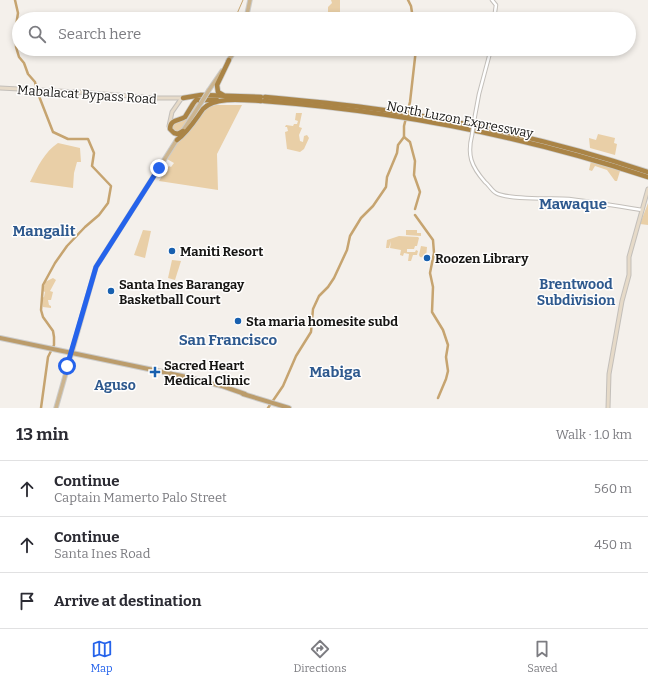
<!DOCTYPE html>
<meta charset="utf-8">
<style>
:root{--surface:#fff;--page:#f2f2f3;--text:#2b2b33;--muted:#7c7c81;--line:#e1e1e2;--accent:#2563eb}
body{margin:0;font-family:Bitter,serif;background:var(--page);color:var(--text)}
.stop{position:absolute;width:12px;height:12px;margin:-9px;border:3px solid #2563eb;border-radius:50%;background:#fff}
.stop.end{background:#2563eb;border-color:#fff;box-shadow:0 1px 4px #0008}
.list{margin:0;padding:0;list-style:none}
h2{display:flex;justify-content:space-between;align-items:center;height:52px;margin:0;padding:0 16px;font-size:17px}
h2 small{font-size:13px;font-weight:400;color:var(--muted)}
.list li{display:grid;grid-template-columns:26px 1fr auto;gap:12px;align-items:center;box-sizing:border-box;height:56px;padding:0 16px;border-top:1px solid var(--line)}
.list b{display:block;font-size:15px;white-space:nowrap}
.list p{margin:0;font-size:13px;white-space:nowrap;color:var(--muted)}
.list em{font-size:13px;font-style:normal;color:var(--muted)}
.icon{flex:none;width:22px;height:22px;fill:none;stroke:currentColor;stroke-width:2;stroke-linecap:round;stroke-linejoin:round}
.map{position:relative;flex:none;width:648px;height:408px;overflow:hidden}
.search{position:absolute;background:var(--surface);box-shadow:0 2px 6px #0003;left:12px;right:12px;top:12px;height:44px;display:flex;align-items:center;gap:10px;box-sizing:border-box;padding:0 14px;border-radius:22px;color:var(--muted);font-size:15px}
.sheet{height:220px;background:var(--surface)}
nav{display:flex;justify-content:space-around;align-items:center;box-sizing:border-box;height:56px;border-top:1px solid var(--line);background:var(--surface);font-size:11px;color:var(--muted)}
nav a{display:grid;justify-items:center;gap:2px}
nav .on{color:var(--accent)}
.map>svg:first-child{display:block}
.green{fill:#e9cfa7}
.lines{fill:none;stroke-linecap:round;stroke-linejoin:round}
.stream{stroke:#c6a470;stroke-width:1}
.river{stroke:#c6a470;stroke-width:2.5}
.tertiary-casing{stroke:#c3bfba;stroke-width:4.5}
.secondary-casing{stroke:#c3bfba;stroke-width:5}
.primary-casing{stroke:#cccccb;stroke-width:5.5}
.trunk-casing{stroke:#cccccb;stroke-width:6}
.motorway-casing{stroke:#cccccb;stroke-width:6}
.tertiary{stroke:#fff;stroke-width:2.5}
.secondary{stroke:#e6dac8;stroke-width:3}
.primary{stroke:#ccb590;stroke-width:3.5}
.trunk{stroke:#bb9c6b;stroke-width:4}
.motorway{stroke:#aa8446;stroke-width:4.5}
.tertiary-bridge-casing{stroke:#c3bfba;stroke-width:4.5;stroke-linecap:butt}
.primary-bridge-casing{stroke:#cccccb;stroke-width:5.5;stroke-linecap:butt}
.tertiary-bridge{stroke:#fff;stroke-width:2.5}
.primary-bridge{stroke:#ccb590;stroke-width:3.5}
.route{stroke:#2563eb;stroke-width:5}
.poi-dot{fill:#1860af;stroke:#fffefd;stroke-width:1.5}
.labels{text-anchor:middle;stroke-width:3;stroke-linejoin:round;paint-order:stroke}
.street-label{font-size:13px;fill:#161513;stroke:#fffefd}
.poi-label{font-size:13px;font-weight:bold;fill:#161513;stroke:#fffefd;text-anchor:start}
.neighbourhood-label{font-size:14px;font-weight:bold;fill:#2e598e;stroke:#fffefd}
.quarter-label{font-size:15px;font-weight:bold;fill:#2e598e;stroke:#fffefd}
</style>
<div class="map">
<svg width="648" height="408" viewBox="0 0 648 408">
<rect width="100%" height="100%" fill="#f4f0eb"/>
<g class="green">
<polygon points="331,0 340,0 340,18 328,17 328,7 332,3"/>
<polygon points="202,100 179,133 172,130 172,124 181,120 195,102"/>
<polygon points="216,105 242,105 217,154 218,190 159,181 162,176 157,173 159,170 164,173 169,166 171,167 174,163 167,159 176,145 204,111 209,107"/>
<polygon points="296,113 302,113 299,127 302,128 299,135 300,141 303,142 304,136 307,135 309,138 304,149 300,152 287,149 285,132 288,131 287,127 285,127 286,125 293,126 294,124 297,124 298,121 295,120"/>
<polygon points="475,127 573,150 648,173 648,176 474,129"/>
<polygon points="598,134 615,138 614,143 617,144 615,155 590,148 589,138 596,140"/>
<path d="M58,143L80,148L81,162H77L74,173L73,188L30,182C37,168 45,151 58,143Z"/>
<polygon points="591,161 623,170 622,172 620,171 617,181 615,181 607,170 595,166 592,171 589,170"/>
<polygon points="648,203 648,225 640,224"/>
<polygon points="143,230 151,231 145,258 134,255"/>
<polygon points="406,230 417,230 417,233 421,233 421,236 406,235"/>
<polygon points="399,236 418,237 419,238 417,246 415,246 414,249 407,249 407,252 415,252 416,250 418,251 417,255 413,255 411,261 408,261 409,254 404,253 403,256 400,255 401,250 390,248 391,241 389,248 386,248 387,240"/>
<polygon points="421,246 427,247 426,258 420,257 419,255"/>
<polygon points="172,260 181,261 175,280 168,278"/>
<polygon points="53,278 56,280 50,291 53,292 51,300 48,300 49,305 51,306 51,308 43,307 42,298 44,297 45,292 43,291 45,282"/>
</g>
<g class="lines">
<polyline class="stream" points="236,19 236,16 243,0"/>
<g class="river">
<polyline points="15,0 18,13 16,26 16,47 19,57 24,63 28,74 35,82 37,91 53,132 68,139 88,139 94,153 92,166 111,186 108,203 99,215 85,227 67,246 55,263 43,285 41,310 43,317 53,331 54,337 54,345 48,357 41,408"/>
<polyline points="408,0 411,6 413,19"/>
<polyline points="404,137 410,142 415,161 414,175 420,192 415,209"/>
<polyline points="415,215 433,240 434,253 430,273 433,287 432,312 443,330 448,345 446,357 448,371 446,379 438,398"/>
<polyline points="268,408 283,386 296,356 311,332 313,309 319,296 328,287 334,278 347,250 350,236 361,218 373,206 386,187 387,177 397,153 398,145 404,137 404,126 410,102 416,49"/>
</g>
<g class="tertiary-casing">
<g id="tertiary">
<polyline points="492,0 496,5 494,19"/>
<polyline points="474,121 479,94 491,49"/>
<path d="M472,135C467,155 471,166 485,182C489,185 492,191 496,193C508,200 553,198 569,199C593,202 618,206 642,210"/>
</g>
</g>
<g class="secondary-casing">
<g id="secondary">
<polyline points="0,88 77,92 155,98 183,98"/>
<polyline points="169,126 172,112 181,99"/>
<polyline points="608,408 609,374 622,301 629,275 629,257 648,189"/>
</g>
</g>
<g class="primary-casing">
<g id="primary">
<polyline points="246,19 250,0"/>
<polyline points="228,61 236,49"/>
<polyline points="209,90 222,71"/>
<polyline points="182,132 201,103"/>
<polyline points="56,408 96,267 178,138"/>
</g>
</g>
<g class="trunk-casing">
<g id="trunk">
<polyline points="0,338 182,376 222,386 245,394"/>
<polyline points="243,394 289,408"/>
</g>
</g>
<g class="motorway-casing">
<g id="motorway">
<polyline points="223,95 218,92 217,85 229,60"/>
<path d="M265,97C309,101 353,105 397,112C482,125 567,145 648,172"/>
<polyline points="183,98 201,95 261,97"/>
<path d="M264,101C395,111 524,136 648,177"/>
<path d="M183,131L178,134L174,133L170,129C170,119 179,121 185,117L193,104L196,100H217"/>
<path d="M177,140C188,132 195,120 203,109C215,96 245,100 261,101"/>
</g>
</g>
<use href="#tertiary" class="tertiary"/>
<use href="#secondary" class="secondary"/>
<use href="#primary" class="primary"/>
<use href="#trunk" class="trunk"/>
<use href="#motorway" class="motorway"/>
<g class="tertiary-bridge-casing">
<polyline id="tertiary-bridge" points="472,135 474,121"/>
</g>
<g class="primary-bridge-casing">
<polyline id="primary-bridge" points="201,103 209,90"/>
</g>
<use href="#tertiary-bridge" class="tertiary-bridge"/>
<use href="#primary-bridge" class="primary-bridge"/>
</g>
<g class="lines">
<polyline class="route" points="67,366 96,267 159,168"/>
</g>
<g class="poi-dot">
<circle cx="172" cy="251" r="4"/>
<circle cx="427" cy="258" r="4"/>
<circle cx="111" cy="291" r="4"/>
<circle cx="238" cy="321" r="4"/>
<path d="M153 366h4v4h4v4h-4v4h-4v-4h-4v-4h4z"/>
</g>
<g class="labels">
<g class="street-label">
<text transform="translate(87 94) rotate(4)" y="5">Mabalacat Bypass Road</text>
<text transform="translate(460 119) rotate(11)" y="5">North Luzon Expressway</text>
</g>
<g class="poi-label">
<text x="180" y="256">Maniti Resort</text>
<text x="435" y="263">Roozen Library</text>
<text x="119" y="289">Santa Ines Barangay<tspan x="119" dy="15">Basketball Court</tspan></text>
<text x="246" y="326">Sta maria homesite subd</text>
<text x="164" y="370">Sacred Heart<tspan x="164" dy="15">Medical Clinic</tspan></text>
</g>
<g class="neighbourhood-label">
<text x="576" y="289">Brentwood<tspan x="576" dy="16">Subdivision</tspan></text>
<text x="115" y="390">Aguso</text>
</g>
<g class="quarter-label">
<text x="573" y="209">Mawaque</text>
<text x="44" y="236">Mangalit</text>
<text x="228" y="345">San Francisco</text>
<text x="335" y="377">Mabiga</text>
</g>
</g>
</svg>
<div class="stop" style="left:67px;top:366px"></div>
<div class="stop end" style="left:159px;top:168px"></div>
<div class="search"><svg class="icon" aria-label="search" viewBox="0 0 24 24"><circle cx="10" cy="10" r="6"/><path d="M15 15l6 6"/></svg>Search here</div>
</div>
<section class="sheet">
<h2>13 min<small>Walk · 1.0 km</small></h2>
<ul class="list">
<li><svg class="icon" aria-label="ahead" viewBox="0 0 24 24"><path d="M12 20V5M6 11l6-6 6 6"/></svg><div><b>Continue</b><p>Captain Mamerto Palo Street</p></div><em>560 m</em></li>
<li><svg class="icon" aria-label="ahead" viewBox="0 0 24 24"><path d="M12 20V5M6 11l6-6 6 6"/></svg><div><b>Continue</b><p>Santa Ines Road</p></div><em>450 m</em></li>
<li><svg class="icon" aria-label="arrive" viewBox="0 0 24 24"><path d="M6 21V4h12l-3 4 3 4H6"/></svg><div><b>Arrive at destination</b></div></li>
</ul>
</section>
<nav>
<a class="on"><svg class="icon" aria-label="map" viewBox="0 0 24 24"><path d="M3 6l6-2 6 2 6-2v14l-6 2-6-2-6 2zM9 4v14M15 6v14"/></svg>Map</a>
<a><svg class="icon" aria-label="directions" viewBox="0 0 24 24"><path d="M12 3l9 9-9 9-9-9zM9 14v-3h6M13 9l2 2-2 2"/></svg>Directions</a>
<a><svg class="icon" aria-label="saved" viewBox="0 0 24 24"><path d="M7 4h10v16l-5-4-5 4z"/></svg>Saved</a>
</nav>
